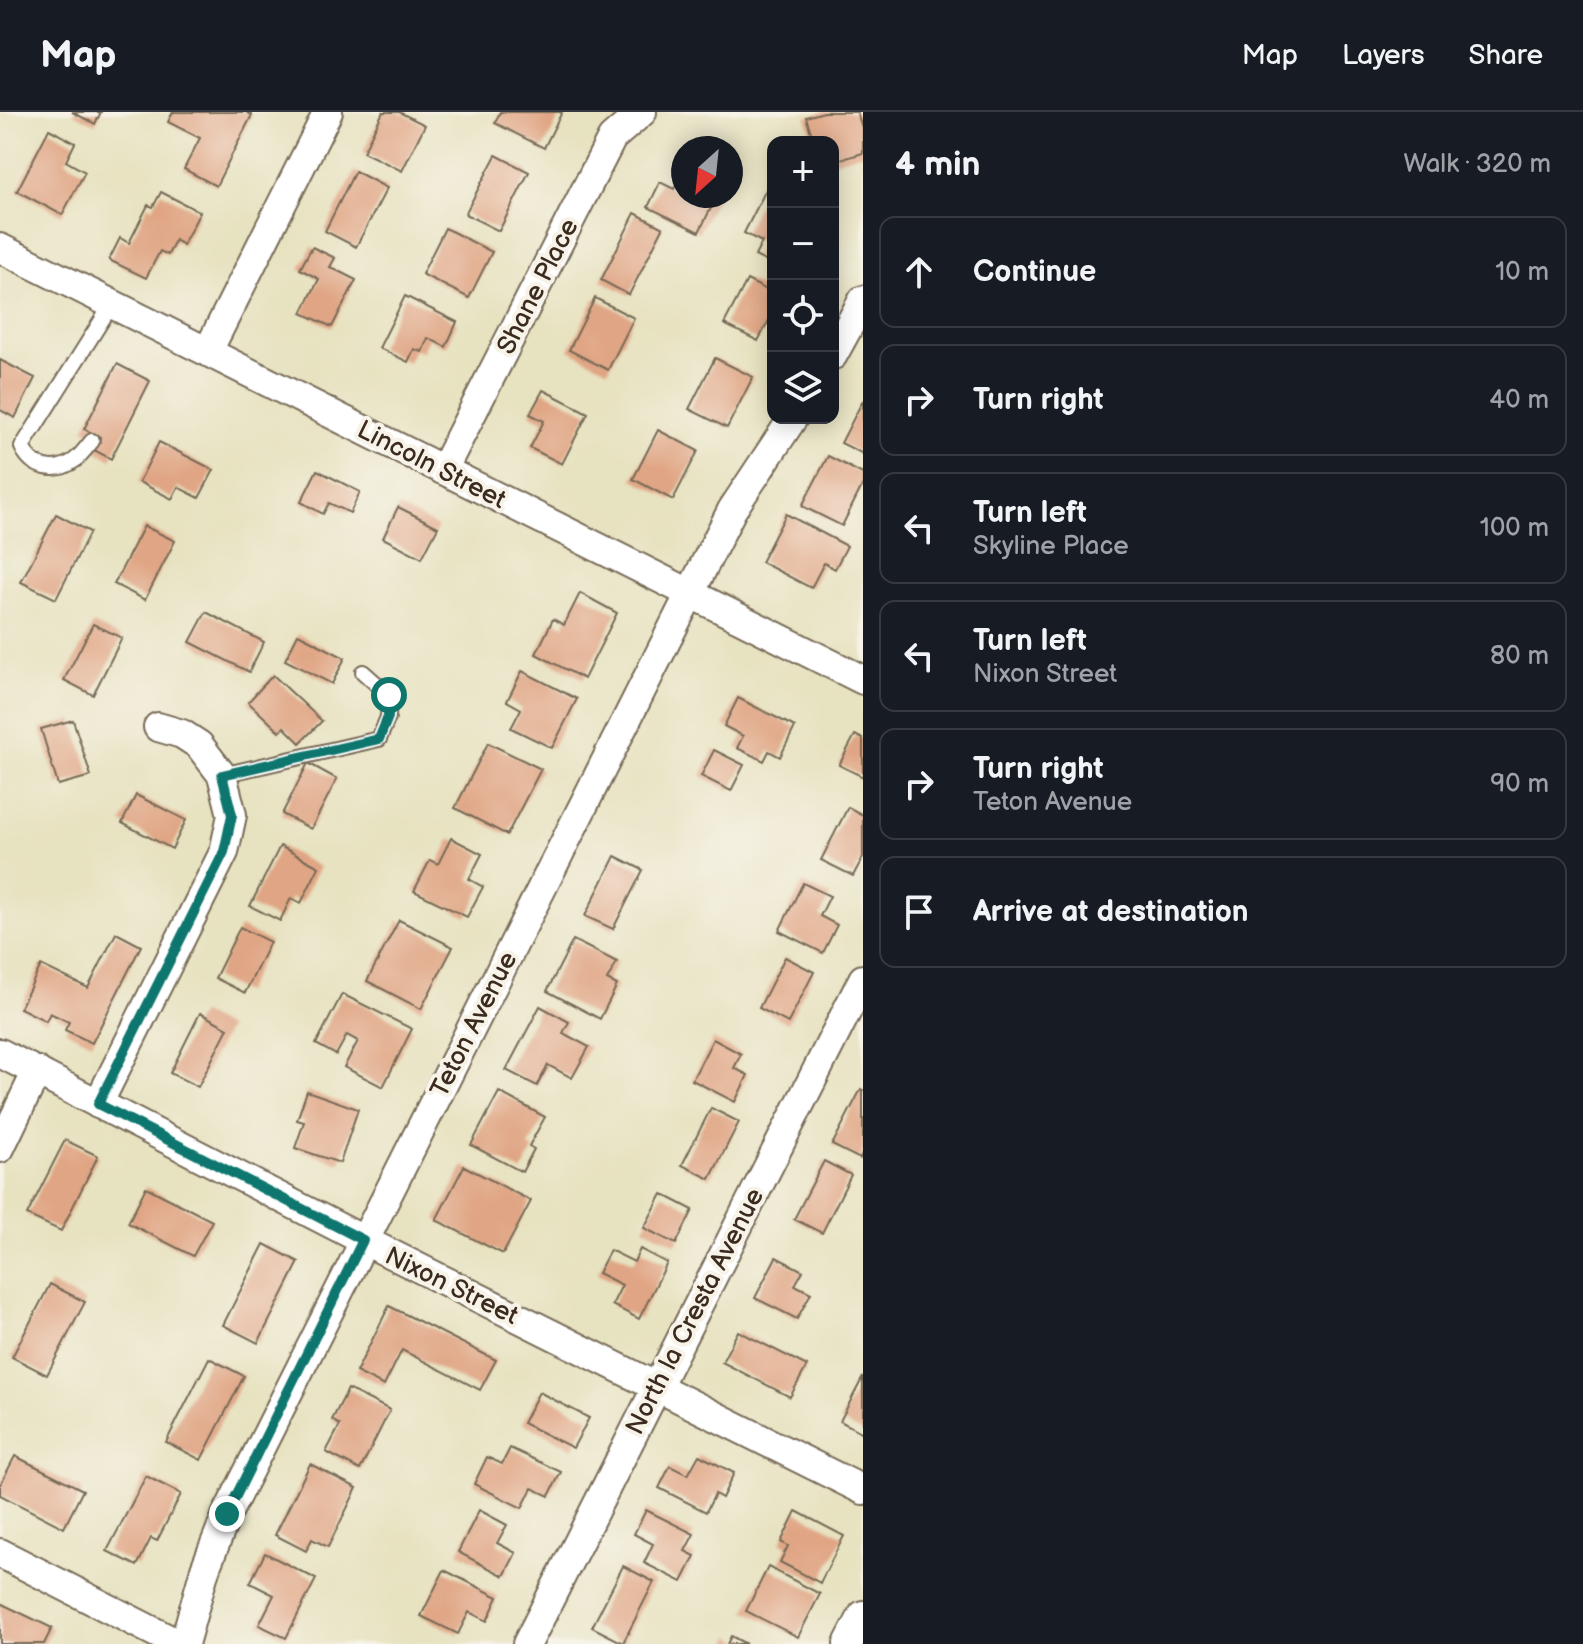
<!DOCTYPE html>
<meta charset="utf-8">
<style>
:root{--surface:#171b24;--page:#20242c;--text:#f1f3f6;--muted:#9ea1a6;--line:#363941}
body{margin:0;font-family:"Balsamiq Sans",sans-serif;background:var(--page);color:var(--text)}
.controls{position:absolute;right:24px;top:24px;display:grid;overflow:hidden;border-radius:16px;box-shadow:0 4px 20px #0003}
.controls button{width:72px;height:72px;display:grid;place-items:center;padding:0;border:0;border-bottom:2px solid var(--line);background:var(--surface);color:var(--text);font:40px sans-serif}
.compass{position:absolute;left:671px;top:24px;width:72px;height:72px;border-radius:50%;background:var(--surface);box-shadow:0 4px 20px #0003;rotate:207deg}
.stop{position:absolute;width:24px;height:24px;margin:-18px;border:6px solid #0f766e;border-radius:50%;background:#fff}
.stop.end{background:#0f766e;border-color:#fff;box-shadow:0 2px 8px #0008}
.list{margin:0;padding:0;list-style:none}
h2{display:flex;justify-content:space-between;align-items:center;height:104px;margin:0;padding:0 32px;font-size:34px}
h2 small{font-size:26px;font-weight:400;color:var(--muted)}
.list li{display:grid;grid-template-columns:52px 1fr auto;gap:24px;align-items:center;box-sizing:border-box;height:112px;margin:0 16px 16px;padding:0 16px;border:2px solid var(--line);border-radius:16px}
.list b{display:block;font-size:30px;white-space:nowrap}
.list p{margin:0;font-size:26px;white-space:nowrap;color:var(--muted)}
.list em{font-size:26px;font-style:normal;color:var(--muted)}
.icon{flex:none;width:44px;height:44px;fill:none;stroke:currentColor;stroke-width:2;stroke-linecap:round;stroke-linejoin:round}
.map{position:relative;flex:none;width:863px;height:1532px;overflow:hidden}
header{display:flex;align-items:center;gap:48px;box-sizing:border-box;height:112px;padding:0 40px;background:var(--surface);border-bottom:2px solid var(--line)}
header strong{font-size:38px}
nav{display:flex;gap:44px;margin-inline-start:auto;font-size:28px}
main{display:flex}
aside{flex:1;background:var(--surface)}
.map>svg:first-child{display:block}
.building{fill:#e0a584}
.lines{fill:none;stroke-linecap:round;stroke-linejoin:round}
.lane-casing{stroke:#776a57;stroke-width:18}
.street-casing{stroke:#776a57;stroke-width:32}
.lane{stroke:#fff;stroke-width:14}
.street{stroke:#fff;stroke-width:28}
.route{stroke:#0f766e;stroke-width:10}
.labels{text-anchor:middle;stroke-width:8;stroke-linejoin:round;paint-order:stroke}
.street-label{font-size:26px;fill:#3b2a1e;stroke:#f7f3e8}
</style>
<header>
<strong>Map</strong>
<nav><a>Map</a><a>Layers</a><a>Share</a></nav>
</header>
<main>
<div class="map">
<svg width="863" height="1532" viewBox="0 0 863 1532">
<rect width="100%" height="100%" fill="#f7f3e8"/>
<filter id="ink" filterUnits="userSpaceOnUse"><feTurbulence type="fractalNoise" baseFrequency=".0125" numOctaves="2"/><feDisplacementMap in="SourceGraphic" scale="16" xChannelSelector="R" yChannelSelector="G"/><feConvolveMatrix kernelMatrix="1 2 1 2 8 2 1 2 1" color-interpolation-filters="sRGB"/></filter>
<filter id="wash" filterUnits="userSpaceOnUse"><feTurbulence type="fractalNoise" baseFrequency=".006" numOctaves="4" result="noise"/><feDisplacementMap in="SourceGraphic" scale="32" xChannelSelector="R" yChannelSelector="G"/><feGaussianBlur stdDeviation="1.8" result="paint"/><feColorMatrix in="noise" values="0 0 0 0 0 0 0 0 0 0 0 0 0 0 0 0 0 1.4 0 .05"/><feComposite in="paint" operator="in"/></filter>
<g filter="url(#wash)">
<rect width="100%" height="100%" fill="#e7e2c0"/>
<g id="blocks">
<g class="building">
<polygon points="72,0 101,0 95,12"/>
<polygon points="173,0 246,0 252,3 216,74 184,57 200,26 168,10"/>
<polygon points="383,0 399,0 425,13 402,59 363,40"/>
<polygon points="500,0 562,0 544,36 495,11"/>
<polygon points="824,0 857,0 863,19 863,41 833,50 833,30 814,30 806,5"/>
<polygon points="49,17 75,31 66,49 85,60 62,103 17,79"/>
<polygon points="496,43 529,60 499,119 465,102"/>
<polygon points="355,59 387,76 356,135 325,119"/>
<polygon points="683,60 683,84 717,84 699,120 648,95 660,70 674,77"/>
<polygon points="773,64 773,153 755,144 762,130 744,121"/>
<polygon points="161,80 200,100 183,133 175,128 168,143 160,139 146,166 109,148 120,126 129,131 148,93 153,95"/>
<polygon points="635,101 663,116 629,183 601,168"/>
<polygon points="445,116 492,140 469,186 422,162"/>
<polygon points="312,135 335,146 330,155 356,168 332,215 302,201 319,167 300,157"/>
<polygon points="747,168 773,181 773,210 769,208 758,229 724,212"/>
<polygon points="405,184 457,210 446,235 428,226 422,240 414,237 408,250 379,236"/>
<polygon points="595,186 634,206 608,258 569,238"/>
<polygon points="715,246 753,265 727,316 689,297"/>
<polygon points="0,248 35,266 15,306 0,298"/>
<polygon points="117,252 150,269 111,347 94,338 100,325 84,317"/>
<polygon points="543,278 588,301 562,352 530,336 544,309 530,302"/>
<polygon points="863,288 863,342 841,331"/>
<polygon points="658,318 698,339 673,388 633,367"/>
<polygon points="159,330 214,358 199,386 178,375 172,387 139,370"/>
<polygon points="828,344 863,362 863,372 842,414 802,394"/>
<polygon points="317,358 360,380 350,401 329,391 323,402 301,390"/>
<polygon points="398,395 438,415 422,446 383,426"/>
<polygon points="56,402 90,420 56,487 21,470"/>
<polygon points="786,402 847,434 835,457 824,451 811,476 761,450"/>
<polygon points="144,414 175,429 145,488 114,472"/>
<polygon points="580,481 617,501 584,567 536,542 553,507 564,513"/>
<polygon points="206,500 264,530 249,560 190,530"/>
<polygon points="93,512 122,526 93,583 64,568"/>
<polygon points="298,522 345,546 332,572 285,548"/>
<polygon points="522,559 577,587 552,636 511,616 521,597 507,589"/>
<polygon points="273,563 322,609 300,631 284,615 280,620 248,590"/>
<polygon points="738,586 795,615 780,645 769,639 764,649 737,636 743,624 724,614"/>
<polygon points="73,608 91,664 58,673 41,617"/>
<polygon points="855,623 863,627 863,665 839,653"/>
<polygon points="488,631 541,657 507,723 455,696"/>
<polygon points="714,638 744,653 731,679 701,664"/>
<polygon points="308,651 337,667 311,717 282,702"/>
<polygon points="136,683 186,708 172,737 122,711"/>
<polygon points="848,695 863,703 863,745 853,764 821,748"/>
<polygon points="451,726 482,742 469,767 483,775 467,805 414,779 430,748 438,752"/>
<polygon points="280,734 319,755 301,791 291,786 280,809 250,794"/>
<polygon points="615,744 643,758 613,817 585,804"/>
<polygon points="803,771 830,784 820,804 837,813 823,841 779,819"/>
<polygon points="399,808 453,835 421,897 367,869"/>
<polygon points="240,815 270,830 245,881 215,866"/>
<polygon points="116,821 141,834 92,931 65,918 69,910 50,901 46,909 20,896 41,853 88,876"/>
<polygon points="573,828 617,850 607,868 617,873 600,907 547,879"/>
<polygon points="785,845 814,860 788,911 759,896"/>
<polygon points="342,882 412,917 383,975 344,955 358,929 347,923 336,943 316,932"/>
<polygon points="540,894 569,910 563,921 589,935 572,966 548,953 537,974 506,958"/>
<polygon points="200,901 228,916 198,975 170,961"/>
<polygon points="713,927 741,942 734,956 748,963 735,990 692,968"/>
<polygon points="861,977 863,978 863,1040 860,1047 832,1033"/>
<polygon points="307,979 358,997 340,1051 295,1036 304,1010 297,1008"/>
<polygon points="499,980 545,1005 529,1034 534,1037 522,1060 471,1033"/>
<polygon points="711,996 739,1010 710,1067 682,1053"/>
<polygon points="65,1028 98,1044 61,1119 27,1103"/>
<polygon points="824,1049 851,1063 822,1121 794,1107"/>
<polygon points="464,1054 531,1089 503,1142 436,1108"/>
<polygon points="146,1075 212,1109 193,1144 128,1111"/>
<polygon points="662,1082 693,1098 676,1132 644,1116"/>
<polygon points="264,1132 299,1150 258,1231 223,1213"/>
<polygon points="640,1137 667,1151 639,1207 612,1193 622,1173 598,1161 610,1138 634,1150"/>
<polygon points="776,1145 803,1159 795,1173 811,1181 797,1207 755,1186"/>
<polygon points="50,1172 85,1190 47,1263 12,1245"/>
<polygon points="389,1194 496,1248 480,1278 402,1238 384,1274 356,1260"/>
<polygon points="738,1219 807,1254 790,1285 722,1250"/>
<polygon points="209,1246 244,1264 201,1348 166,1330"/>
<polygon points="863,1265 863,1321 840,1309"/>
<polygon points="348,1277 390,1298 360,1358 326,1340 340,1313 332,1308"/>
<polygon points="539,1280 589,1306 573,1336 523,1311"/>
<polygon points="510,1336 561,1360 549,1384 532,1376 522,1396 474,1372 487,1345 502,1352"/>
<polygon points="699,1343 734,1361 722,1386 715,1382 706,1400 659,1376 670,1354 688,1363"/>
<polygon points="15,1344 83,1378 64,1416 0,1383 0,1373"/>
<polygon points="310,1352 357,1376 328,1435 312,1427 306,1439 275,1423"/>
<polygon points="146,1364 181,1382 157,1429 151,1426 137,1454 107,1439"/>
<polygon points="479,1398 507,1413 497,1431 516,1441 504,1464 458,1440"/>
<polygon points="646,1398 694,1422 685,1439 695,1444 682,1470 644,1451 653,1432 634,1422"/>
<polygon points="796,1399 844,1424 820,1471 780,1450 788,1434 781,1430"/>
<polygon points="265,1441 316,1467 286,1526 259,1513 274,1483 250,1471"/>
<polygon points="623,1454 654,1470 623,1531 592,1515"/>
<polygon points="768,1455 820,1482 798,1525 746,1499"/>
<polygon points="444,1458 498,1485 487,1509 469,1500 458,1522 421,1504"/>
<polygon points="0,1491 52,1516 44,1532 0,1532"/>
<polygon points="731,1524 746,1532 727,1532"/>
</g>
</g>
</g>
<g filter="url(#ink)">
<use href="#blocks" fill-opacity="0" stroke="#776a57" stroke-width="2"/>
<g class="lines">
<g class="lane-casing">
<g id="lane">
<path d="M92,329C87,335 81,343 75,348C56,362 32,357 22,335L112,192"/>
<polyline points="222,663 379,627 388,605 389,583 363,560"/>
</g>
</g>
<g class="street-casing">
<g id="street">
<polyline points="0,136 863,568"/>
<polyline points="208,239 328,0"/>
<polyline points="833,243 863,188"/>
<polyline points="443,358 612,26 642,0"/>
<polyline points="0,941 363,1128 863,1378"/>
<polyline points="98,992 224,740 232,703 222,663 199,633 182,622 158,615"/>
<polyline points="0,1036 37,959"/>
<polyline points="0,1441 178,1532"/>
<polyline points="184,1532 205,1457 227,1402 732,398 793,306"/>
<polyline points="527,1532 863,867"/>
<polyline points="848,1532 863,1503"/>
</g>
</g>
<use href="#lane" class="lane"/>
<use href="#street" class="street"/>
</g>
</g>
<g class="lines" filter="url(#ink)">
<polyline class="route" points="227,1402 363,1128 98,992 224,740 232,703 222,663 379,627 388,605 389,583"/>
</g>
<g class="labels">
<g class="street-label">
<text transform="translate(537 174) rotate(-63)" y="9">Shane Place</text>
<text transform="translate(432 352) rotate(27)" y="9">Lincoln Street</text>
<text transform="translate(473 912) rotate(-63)" y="9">Teton Avenue</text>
<text transform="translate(452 1173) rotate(26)" y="9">Nixon Street</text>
<text transform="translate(694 1199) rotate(-63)" y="9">North la Cresta Avenue</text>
</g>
</g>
</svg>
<div class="controls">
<button>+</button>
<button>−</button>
<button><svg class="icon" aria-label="locate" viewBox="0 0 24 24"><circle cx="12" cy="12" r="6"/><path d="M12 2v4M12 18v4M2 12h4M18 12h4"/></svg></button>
<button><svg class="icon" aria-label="layers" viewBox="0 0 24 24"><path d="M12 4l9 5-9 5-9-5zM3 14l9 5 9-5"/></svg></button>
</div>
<svg class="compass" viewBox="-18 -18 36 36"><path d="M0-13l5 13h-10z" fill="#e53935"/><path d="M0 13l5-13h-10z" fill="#9ea1a6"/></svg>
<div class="stop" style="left:389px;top:583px"></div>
<div class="stop end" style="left:227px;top:1402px"></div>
</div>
<aside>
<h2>4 min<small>Walk · 320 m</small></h2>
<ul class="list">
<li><svg class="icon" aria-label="ahead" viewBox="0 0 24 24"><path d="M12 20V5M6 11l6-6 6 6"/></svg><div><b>Continue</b></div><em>10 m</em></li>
<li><svg class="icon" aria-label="right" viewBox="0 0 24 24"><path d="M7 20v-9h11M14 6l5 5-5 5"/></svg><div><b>Turn right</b></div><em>40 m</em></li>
<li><svg class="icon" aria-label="left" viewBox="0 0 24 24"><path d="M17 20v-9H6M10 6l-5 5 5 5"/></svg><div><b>Turn left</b><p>Skyline Place</p></div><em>100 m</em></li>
<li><svg class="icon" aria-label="left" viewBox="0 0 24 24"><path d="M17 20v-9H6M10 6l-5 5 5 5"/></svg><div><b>Turn left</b><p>Nixon Street</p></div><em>80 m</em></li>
<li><svg class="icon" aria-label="right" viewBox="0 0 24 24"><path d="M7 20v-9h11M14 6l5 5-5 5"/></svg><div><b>Turn right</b><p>Teton Avenue</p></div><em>90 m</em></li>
<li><svg class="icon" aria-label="arrive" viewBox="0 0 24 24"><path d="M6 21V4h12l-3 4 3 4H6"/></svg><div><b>Arrive at destination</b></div></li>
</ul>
</aside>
</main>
